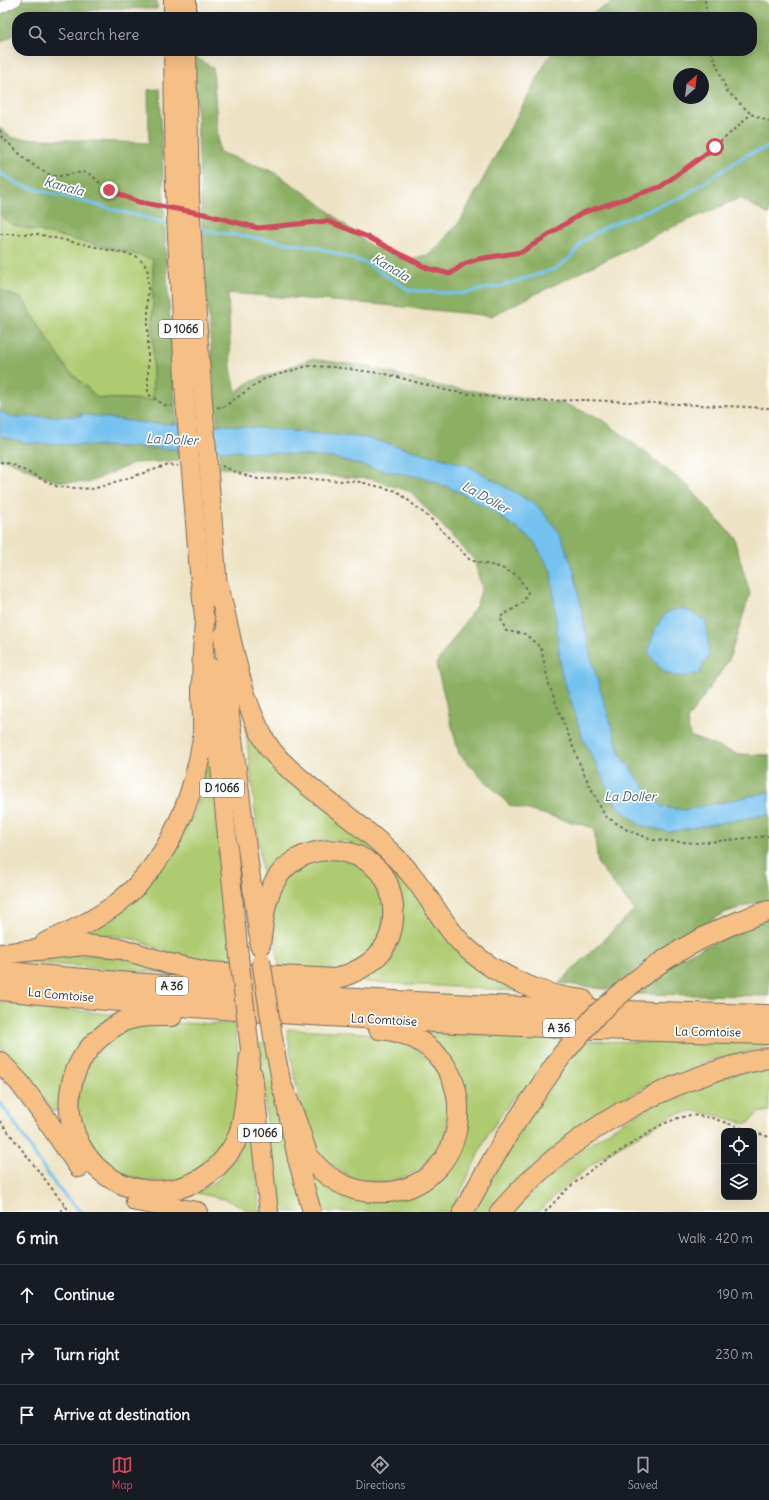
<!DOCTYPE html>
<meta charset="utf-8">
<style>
:root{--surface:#171b24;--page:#242831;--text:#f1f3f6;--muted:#9ea1a6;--line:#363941;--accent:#d1495b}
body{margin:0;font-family:Delius,sans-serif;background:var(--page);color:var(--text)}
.controls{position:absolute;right:12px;bottom:12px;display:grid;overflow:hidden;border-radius:8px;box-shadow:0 4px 16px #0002}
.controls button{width:36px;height:36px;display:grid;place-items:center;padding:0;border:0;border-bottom:1px solid var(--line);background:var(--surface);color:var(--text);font:20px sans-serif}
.compass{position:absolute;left:673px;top:68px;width:36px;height:36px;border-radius:50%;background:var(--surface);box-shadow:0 4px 16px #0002;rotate:28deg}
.stop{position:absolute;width:12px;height:12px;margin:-9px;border:3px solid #d1495b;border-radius:50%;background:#fff}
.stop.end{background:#d1495b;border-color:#fff;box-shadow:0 1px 4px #0008}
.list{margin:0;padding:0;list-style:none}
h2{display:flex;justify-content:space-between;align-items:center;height:52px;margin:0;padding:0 16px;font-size:17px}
h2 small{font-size:13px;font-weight:400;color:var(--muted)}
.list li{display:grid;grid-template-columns:26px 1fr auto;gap:12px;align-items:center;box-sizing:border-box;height:60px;padding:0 16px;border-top:1px solid var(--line)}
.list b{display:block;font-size:15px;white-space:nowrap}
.list em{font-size:13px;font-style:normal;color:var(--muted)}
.icon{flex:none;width:22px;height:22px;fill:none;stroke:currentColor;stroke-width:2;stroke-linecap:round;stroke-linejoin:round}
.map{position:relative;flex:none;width:769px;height:1212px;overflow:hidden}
.search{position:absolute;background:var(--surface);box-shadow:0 4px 16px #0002;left:12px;right:12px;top:12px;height:44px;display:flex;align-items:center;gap:10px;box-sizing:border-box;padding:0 14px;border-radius:16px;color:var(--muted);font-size:15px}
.sheet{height:232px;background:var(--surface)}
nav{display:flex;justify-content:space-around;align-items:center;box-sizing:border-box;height:56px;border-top:1px solid var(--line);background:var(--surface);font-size:11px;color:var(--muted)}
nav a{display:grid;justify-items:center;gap:2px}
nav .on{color:var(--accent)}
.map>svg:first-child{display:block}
.green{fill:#afcb71;stroke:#6d7b4e}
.forest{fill:#8baf63;stroke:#5b6d47;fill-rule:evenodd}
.water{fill:#75c1ef;stroke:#50768d}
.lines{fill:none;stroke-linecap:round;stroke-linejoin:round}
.stream{stroke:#75c1ef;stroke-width:3}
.minor-casing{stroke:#6f6b61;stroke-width:12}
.trunk-casing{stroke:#6f6b61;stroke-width:20}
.motorway-casing{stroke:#6f6b61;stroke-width:22}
.path{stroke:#6f6b61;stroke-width:2;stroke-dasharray:3 3;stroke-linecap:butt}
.minor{stroke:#fff;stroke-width:11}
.trunk{stroke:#f5bf86;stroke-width:18}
.motorway{stroke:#f5bf86;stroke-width:20}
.trunk-bridge-casing{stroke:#6f6b61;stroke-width:20;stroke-linecap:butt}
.motorway-bridge-casing{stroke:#6f6b61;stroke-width:22;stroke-linecap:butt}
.trunk-bridge{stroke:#f5bf86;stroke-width:18}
.motorway-bridge{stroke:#f5bf86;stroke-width:20}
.route{stroke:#d1495b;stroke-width:5}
.labels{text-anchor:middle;stroke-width:3.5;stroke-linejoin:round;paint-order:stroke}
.shield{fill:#fff;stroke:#6b6b6b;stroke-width:1}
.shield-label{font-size:11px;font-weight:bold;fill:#2b2b2b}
.street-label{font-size:12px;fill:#2b2b2b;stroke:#fff}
.water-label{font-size:13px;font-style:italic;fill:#456070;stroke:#fff}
</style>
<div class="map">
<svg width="769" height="1212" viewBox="0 0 769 1212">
<rect width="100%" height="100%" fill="#fff"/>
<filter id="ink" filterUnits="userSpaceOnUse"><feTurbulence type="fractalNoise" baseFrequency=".025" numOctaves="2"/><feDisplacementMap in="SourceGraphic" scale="8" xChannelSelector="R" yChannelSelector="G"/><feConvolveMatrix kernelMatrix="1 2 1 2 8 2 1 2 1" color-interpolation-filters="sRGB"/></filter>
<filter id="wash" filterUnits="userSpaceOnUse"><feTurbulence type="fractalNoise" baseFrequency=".012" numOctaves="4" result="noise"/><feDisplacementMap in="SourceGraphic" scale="16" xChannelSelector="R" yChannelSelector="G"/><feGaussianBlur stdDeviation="0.9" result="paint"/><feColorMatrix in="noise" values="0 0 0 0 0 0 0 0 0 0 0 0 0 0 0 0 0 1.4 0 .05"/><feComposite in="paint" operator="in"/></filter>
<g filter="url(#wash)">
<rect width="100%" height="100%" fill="#ede3c4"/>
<g class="green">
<polygon points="0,213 10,224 153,258 153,400 98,398 67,369 23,300 0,289"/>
<polygon points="245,724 268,758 345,823 524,991 351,981 381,968 396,948 403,924 402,901 372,854 346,841 314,840 289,851 273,870 264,888"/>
<polygon points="210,744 233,963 188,959 158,949 139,940 108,935 77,936 175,849 196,809"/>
<path d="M331,855C341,859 363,866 370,872C401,902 385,956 346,968C329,973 297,968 279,966L272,920L276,893L288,872Z"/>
<polygon points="66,954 120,957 193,975 20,962"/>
<path d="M0,1002L117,1015C108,1021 94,1028 87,1036C68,1057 61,1084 60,1111H52L22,1068L0,1048Z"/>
<path d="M158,1023L234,1024C238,1055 246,1089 236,1120C231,1137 215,1162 200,1171C153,1197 93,1173 80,1121C77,1110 75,1096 79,1085C81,1079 83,1074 86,1068C92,1053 114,1031 131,1026C139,1023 150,1024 158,1023Z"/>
<path d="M287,1029C323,1031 381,1029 412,1046C418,1050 435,1065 439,1071C442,1075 443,1083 445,1088C469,1157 387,1212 332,1164C326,1159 319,1153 315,1146C312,1140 310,1133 308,1126C296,1095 292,1062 287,1029Z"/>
<polygon points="415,1030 565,1040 519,1099 514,1096 487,1136 451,1212 324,1212 310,1164 406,1196 467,1116"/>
<path d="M584,1041L769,1043V1047L708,1061L644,1087L590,1120L541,1158L492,1212H474C506,1151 543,1096 584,1041Z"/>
<polygon points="268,1043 309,1212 276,1212 259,1044"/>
<path d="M769,1066V1111L758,1113L748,1124L719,1116L694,1111L673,1115L602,1157L571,1181L538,1212H513C570,1152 639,1103 719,1079C735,1074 752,1070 769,1066Z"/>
<path d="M251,1116L260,1212C247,1212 247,1209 237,1204C224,1198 210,1196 196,1193L219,1179L238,1152Z"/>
</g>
<g class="forest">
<polygon points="0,0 157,0 157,9 101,8 68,17 17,17 17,33 0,43"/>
<path d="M617,0H760L769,5V215L740,198L677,225L491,316L384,305L228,293L231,368L236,392L247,383L311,359L365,366L439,386L565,404L602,419L689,487L734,538L750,594L729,660L687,720L690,736L737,754L769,755V899L726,912L666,945L612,990L559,983L634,910L598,864L594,828L509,805L459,754L436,664L476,606L482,588L474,560L411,492L371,479L221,468L204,261L194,56L213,68L219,152L272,171L314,199L371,246L407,260L431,254L461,220L552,51H752V17H585ZM679,74H703V98H679Z"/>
<polygon points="160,89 166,260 179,461 134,463 88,483 56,481 6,460 0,460 0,289 23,300 67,369 98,398 153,400 153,259 10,224 0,213 0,128 12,138 149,143 148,90"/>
<polygon points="769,918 769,996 631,994 677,959"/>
</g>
<g class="water">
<polygon points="0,411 11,417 82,416 80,414 144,423 227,425 367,438 467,465 537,505 560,533 574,571 592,662 620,753 637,778 662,807 685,810 769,792 769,814 669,832 640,825 617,806 583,739 561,671 551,571 533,540 492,511 460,492 425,478 372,468 334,458 276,453 28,443 0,436"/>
<path d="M683,608L706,621L709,654L699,674C670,679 663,676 648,651L656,627L667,612Z"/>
</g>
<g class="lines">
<g class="stream">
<polyline points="0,173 20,185 170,224"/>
<polyline points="197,229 315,247 366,263 409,290 460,294 500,286 555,269 571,257 583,241 605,227 682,197 748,154 769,147"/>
<path d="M0,1103C28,1138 46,1183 82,1212"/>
</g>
</g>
</g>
<g filter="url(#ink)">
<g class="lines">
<g class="minor-casing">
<polyline id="minor" points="0,8 16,0"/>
</g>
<g class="trunk-casing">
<g id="trunk">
<polyline points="173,0 173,17"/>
<polyline points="187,0 187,17"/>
<polyline points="173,51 175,192"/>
<polyline points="187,51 190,194"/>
<polyline points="178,257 185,401"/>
<polyline points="193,259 203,402"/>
<polyline points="191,472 199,572 206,635"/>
<polyline points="209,473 219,600"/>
<polyline points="223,635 230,715 258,933"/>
<polyline points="210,667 239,956"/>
<polyline points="275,1050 297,1159 312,1212"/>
<polyline points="253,1074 269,1212"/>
</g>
</g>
<g class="motorway-casing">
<g id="motorway">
<path d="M218,586C232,637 238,693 264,739C273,756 288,768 303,781C340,813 383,839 414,878C433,902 447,932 471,952C502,978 543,996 583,1000"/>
<path d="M45,943C70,932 96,920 119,902C167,863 192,804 202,744C205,728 202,709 202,693C202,668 203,644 205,620"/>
<path d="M0,954L84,945L122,949L170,964L208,972L335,979C372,968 396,948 393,906C392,898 389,884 384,877C357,840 296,841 274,883C264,901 263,925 260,945"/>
<path d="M0,971C49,977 98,980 147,984C354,1002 561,1010 769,1015"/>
<path d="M633,983C665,957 701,937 740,921C749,918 759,913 769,911"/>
<path d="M0,990C256,1016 512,1028 769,1034"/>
<path d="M172,1016C156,1016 139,1015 124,1021C113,1026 104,1034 95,1042C35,1104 89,1206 174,1189C201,1184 223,1166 236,1141C246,1121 247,1079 250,1055"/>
<polyline points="0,1062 19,1082 42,1113 79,1167"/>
<path d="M282,1087C289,1102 295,1117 300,1132C303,1140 305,1151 310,1158C325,1177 347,1191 372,1192C478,1200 493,1039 379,1029"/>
<polyline points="136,1201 197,1212"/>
<polyline points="463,1212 507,1135 562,1055"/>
<path d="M500,1212C568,1133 666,1077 769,1058"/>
</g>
</g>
<g class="path">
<polyline points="705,0 707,17"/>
<polyline points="711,51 727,91 751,114"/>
<path d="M0,130L1,136L6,141C19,153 38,173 56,176C67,177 80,169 89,174C95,177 100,184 106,188C123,198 142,202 161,206"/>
<polyline points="205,214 258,228 327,221 368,237 427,268 450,274 464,264 478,259 522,252 582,213 660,187 715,147 751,114 769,122"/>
<polyline points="0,234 37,234 136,256 144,263 148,272 148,394 164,405 172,406"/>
<polyline points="217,407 222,408 264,379 307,366 334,367 386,374 449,391 499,398 544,401 585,400 769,408"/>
<polyline points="0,462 11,464 58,487 93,489 169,465 178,466"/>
<polyline points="222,466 238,473 258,479 293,478 360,482 397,491 432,520 470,560 499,567 517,575 528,592 523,603 500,617 506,631 525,634 541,648 549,685 564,724 583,772 605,816 629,831 653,840 697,843 769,836"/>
<polyline points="0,1121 70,1212"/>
<polyline points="754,1132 769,1137"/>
<polyline points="61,1212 64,1205"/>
<polyline points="545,1212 565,1191 592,1169 661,1125 678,1118 691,1115 712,1118 750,1131"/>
</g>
<use href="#minor" class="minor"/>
<use href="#trunk" class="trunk"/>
<use href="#motorway" class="motorway"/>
<g class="trunk-bridge-casing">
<g id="trunk-bridge">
<polyline points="175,192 178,257"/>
<polyline points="190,194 193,259"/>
<polyline points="185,401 191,472"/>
<polyline points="203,402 209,473"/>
<polyline points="239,956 250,1050"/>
<polyline points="261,960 275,1050"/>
</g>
</g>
<g class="motorway-bridge-casing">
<polyline id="motorway-bridge" points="562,1055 597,1014 633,983"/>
</g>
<use href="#trunk-bridge" class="trunk-bridge"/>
<use href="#motorway-bridge" class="motorway-bridge"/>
</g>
</g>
<g class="lines" filter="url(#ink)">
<polyline class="route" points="109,190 138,202 204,214 258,228 327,221 368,237 427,268 450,274 464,264 478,259 522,252 582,213 660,187 715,147"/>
</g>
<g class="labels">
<g class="shield">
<rect x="159" y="320" width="44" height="18" rx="3"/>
<rect x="200" y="779" width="44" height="18" rx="3"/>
<rect x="156" y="977" width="32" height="18" rx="3"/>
<rect x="543" y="1019" width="32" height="18" rx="3"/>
<rect x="238" y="1124" width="44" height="18" rx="3"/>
</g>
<g class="shield-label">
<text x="181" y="333">D 1066</text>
<text x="222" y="792">D 1066</text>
<text x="172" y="990">A 36</text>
<text x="559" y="1032">A 36</text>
<text x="260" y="1137">D 1066</text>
</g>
<g class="street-label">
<text transform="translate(61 995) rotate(5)" y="4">La Comtoise</text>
<text transform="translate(384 1020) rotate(3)" y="4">La Comtoise</text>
<text transform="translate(708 1032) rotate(1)" y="4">La Comtoise</text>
</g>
<g class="water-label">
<text transform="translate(64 186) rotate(15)" y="5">Kanala</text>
<text transform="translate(391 267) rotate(31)" y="5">Kanala</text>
<text transform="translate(172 439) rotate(2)" y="5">La Doller</text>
<text transform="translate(486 497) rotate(29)" y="5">La Doller</text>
<text x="630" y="801">La Doller</text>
</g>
</g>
</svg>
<div class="controls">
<button><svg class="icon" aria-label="locate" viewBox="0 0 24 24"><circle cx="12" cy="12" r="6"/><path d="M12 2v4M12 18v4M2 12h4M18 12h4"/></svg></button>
<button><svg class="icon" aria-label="layers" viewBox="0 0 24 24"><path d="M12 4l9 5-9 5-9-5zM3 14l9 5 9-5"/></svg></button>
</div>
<svg class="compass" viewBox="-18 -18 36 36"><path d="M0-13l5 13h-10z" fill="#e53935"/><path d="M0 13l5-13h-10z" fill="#9ea1a6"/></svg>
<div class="stop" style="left:715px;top:147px"></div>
<div class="stop end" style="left:109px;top:190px"></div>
<div class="search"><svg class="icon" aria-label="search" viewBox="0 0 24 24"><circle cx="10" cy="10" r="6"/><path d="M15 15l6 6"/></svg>Search here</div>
</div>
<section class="sheet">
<h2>6 min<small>Walk · 420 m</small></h2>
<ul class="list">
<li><svg class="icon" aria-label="ahead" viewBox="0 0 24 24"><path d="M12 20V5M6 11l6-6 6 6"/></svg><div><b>Continue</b></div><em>190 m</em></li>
<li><svg class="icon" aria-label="right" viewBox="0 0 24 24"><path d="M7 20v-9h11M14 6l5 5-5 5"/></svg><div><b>Turn right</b></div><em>230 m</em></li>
<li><svg class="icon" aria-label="arrive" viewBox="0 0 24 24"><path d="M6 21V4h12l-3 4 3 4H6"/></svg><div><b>Arrive at destination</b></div></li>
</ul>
</section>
<nav>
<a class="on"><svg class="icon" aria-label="map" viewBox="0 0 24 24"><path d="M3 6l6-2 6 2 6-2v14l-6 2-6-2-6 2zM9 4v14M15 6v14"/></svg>Map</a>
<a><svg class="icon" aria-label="directions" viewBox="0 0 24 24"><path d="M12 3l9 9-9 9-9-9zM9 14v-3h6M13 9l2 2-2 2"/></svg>Directions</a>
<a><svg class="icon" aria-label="saved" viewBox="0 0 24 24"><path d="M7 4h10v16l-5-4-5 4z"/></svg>Saved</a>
</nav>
